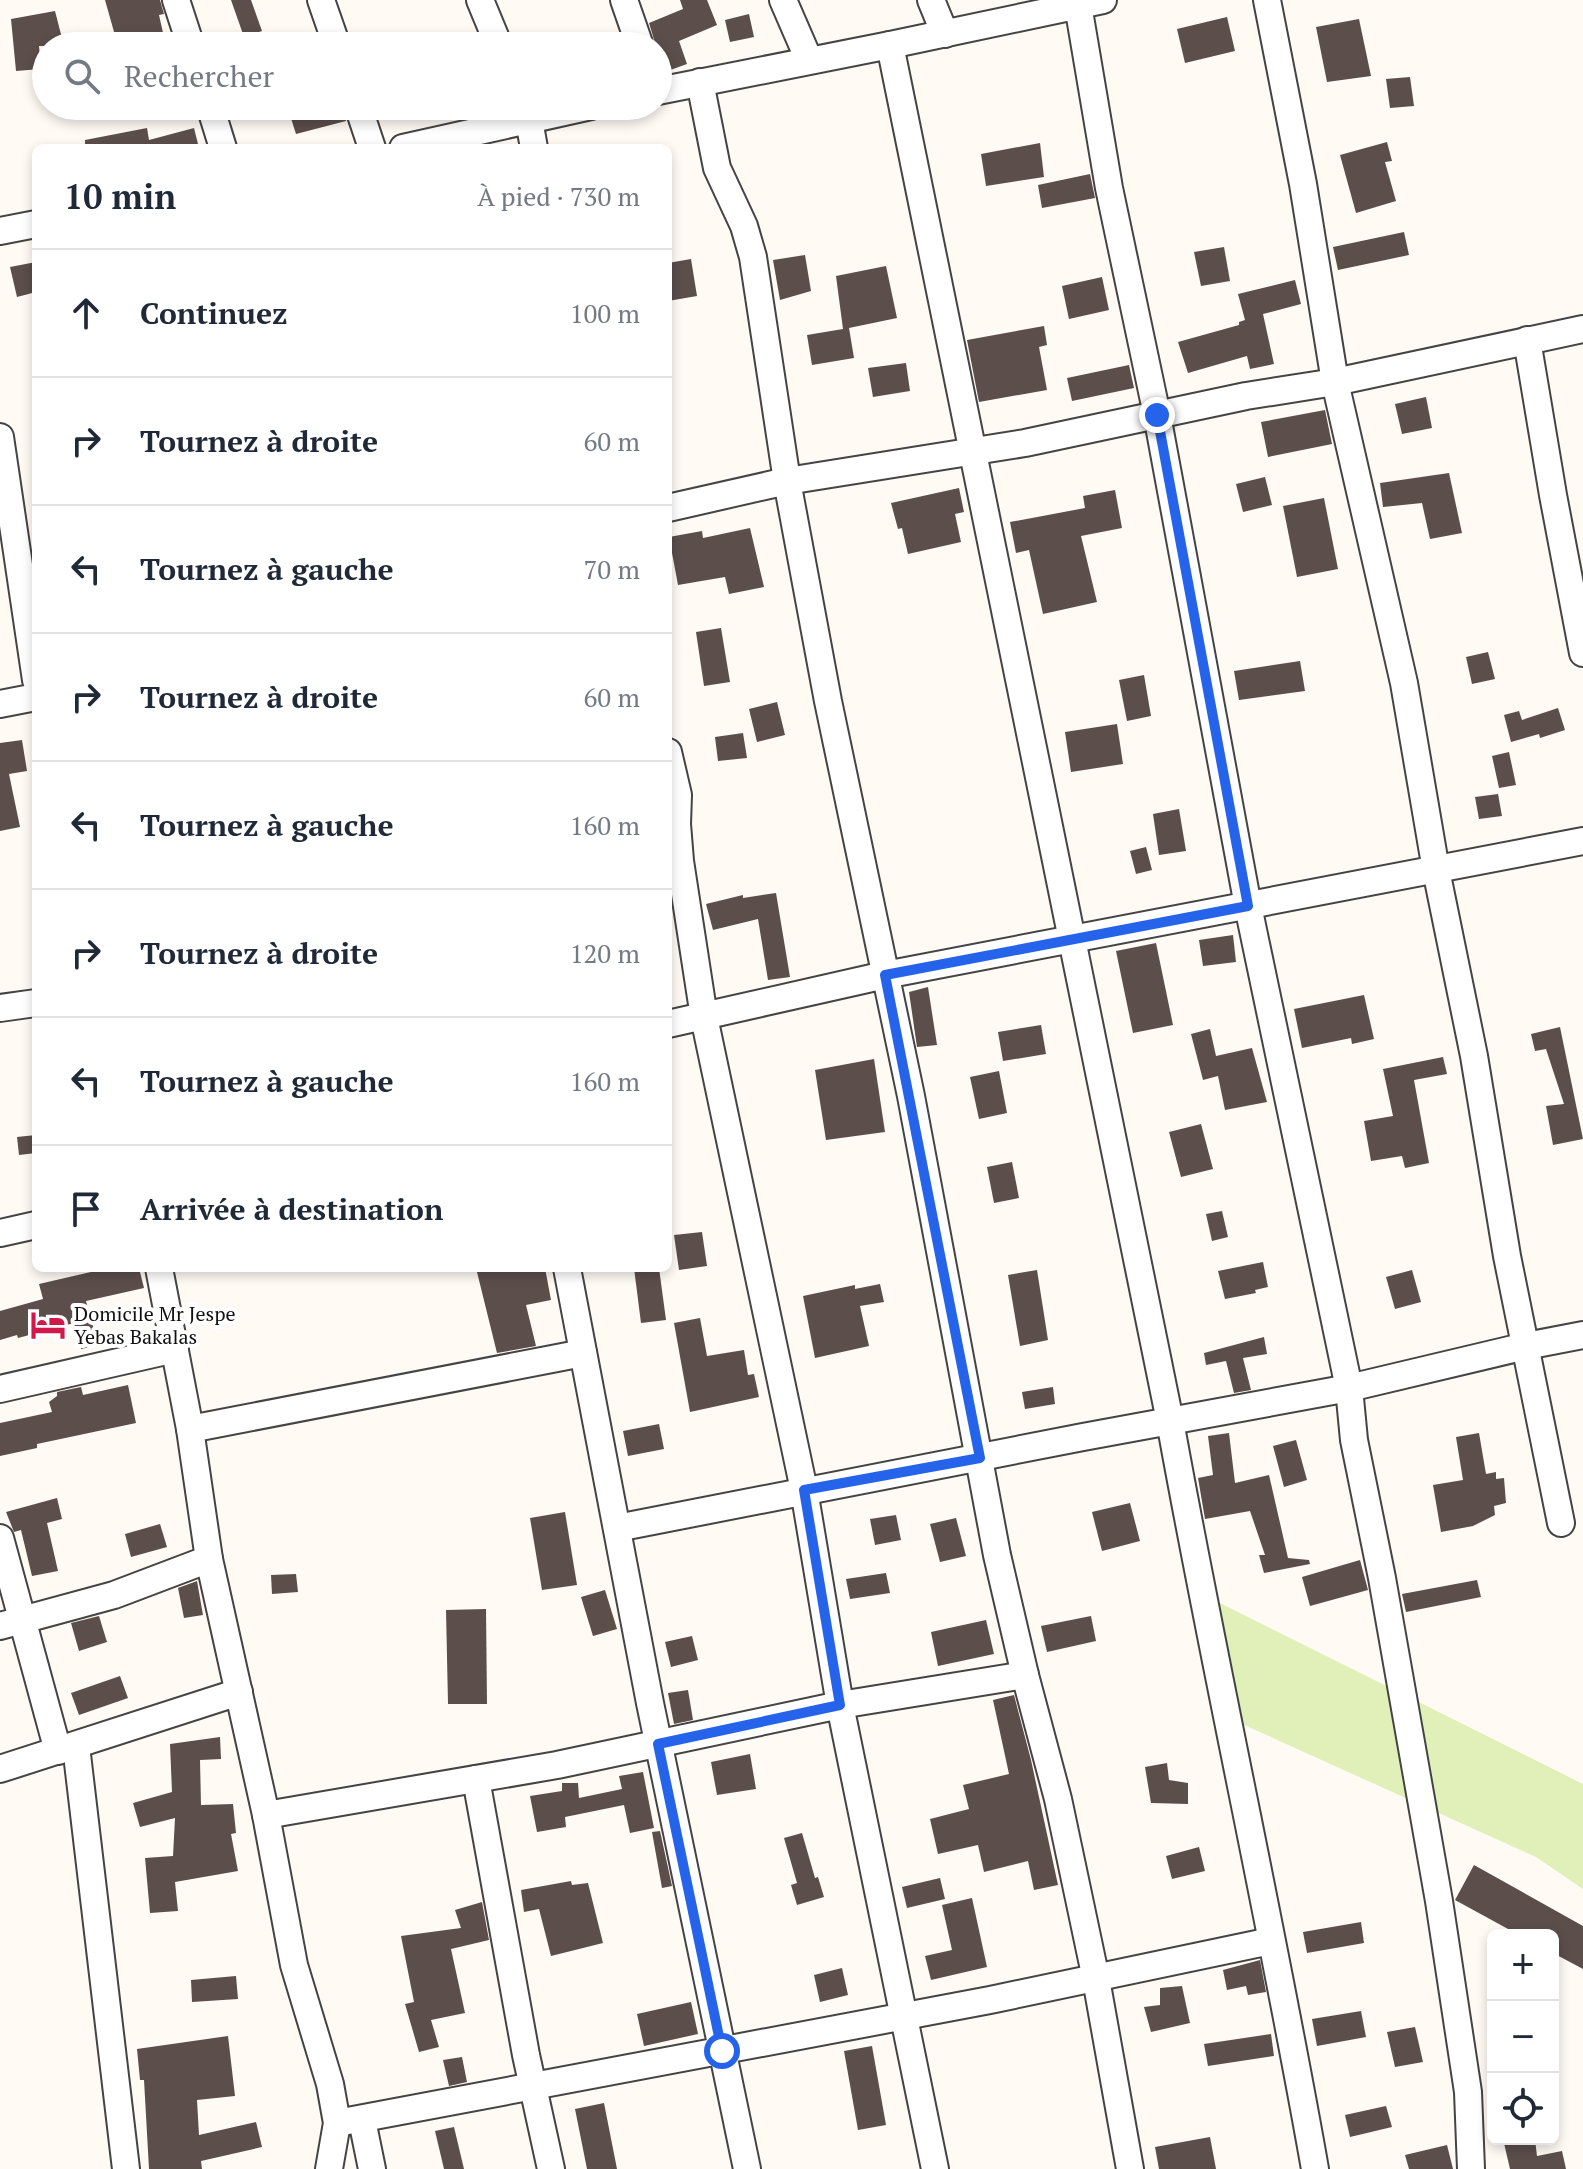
<!DOCTYPE html>
<html lang="fr">
<meta charset="utf-8">
<style>
:root{--surface:#fff;--page:#f6f6f7;--text:#1f2937;--muted:#747a83;--line:#e0e1e3}
body{margin:0;font-family:"PT Serif",serif;background:var(--page);color:var(--text)}
.controls{position:absolute;right:24px;bottom:24px;display:grid;overflow:hidden;border-radius:12px;box-shadow:0 4px 12px #0003}
.controls button{width:72px;height:72px;display:grid;place-items:center;padding:0;border:0;border-bottom:2px solid var(--line);background:var(--surface);color:var(--text);font:40px sans-serif}
.stop{position:absolute;width:24px;height:24px;margin:-18px;border:6px solid #2563eb;border-radius:50%;background:#fff}
.stop.end{background:#2563eb;border-color:#fff;box-shadow:0 2px 8px #0008}
.list{margin:0;padding:0;list-style:none}
h2{display:flex;justify-content:space-between;align-items:center;height:104px;margin:0;padding:0 32px;font-size:34px}
h2 small{font-size:26px;font-weight:400;color:var(--muted)}
.list li{display:grid;grid-template-columns:52px 1fr auto;gap:24px;align-items:center;box-sizing:border-box;height:128px;padding:0 32px;border-top:2px solid var(--line)}
.list b{display:block;font-size:30px;white-space:nowrap}
.list em{font-size:26px;font-style:normal;color:var(--muted)}
.icon{flex:none;width:44px;height:44px;fill:none;stroke:currentColor;stroke-width:2;stroke-linecap:round;stroke-linejoin:round}
.map{position:relative;flex:none;width:1583px;height:2169px;overflow:hidden}
.search{position:absolute;background:var(--surface);box-shadow:0 4px 12px #0003;left:32px;top:32px;width:640px;height:88px;display:flex;align-items:center;gap:20px;box-sizing:border-box;padding:0 28px;border-radius:44px;color:var(--muted);font-size:30px}
.panel{position:absolute;background:var(--surface);box-shadow:0 4px 12px #0003;left:32px;top:144px;width:640px;height:1128px;border-radius:12px}
.map>svg:first-child{display:block}
.green{fill:#e1efb8}
.building{fill:#5b4e4b}
.lines{fill:none;stroke-linecap:round;stroke-linejoin:round}
.minor-casing{stroke:#444;stroke-width:30}
.minor{stroke:#fff;stroke-width:26}
.route{stroke:#2563eb;stroke-width:10}
.labels{text-anchor:middle;stroke-width:8;stroke-linejoin:round;paint-order:stroke}
.poi-label{font-size:20px;fill:#111;stroke:#fff;text-anchor:start}
</style>
<div class="map">
<svg width="1583" height="2169" viewBox="0 0 1583 2169">
<rect width="100%" height="100%" fill="#fffaf4"/>
<polygon class="green" points="1212,1599 1583,1784 1583,1889 1536,1857 1220,1714"/>
<g class="building">
<polygon points="105,0 160,0 164,14 159,15 166,46 118,46"/>
<polygon points="231,0 251,0 262,31 244,37"/>
<polygon points="680,0 707,0 717,25 679,41 687,64 662,73 658,61 658,46 656,46 649,23 683,9"/>
<polygon points="55,11 64,46 39,46 41,69 16,71 11,19"/>
<polygon points="749,14 754,37 730,42 725,20"/>
<polygon points="1227,17 1235,51 1185,63 1177,29"/>
<polygon points="1359,19 1371,76 1327,82 1316,27"/>
<polygon points="1410,77 1414,106 1390,108 1386,79"/>
<polygon points="297,106 342,106 346,121 296,134 288,109"/>
<polygon points="147,128 149,140 194,128 199,148 85,148 85,140"/>
<polygon points="1387,142 1392,161 1385,162 1396,201 1356,213 1340,155"/>
<polygon points="1040,143 1044,177 986,186 981,154"/>
<polygon points="1090,174 1095,198 1042,208 1038,185"/>
<polygon points="1404,232 1409,255 1338,270 1333,247"/>
<polygon points="1224,247 1230,281 1201,286 1194,252"/>
<polygon points="805,255 811,291 780,300 773,260"/>
<polygon points="691,259 697,296 668,301 668,263"/>
<polygon points="36,262 36,292 17,297 10,267"/>
<polygon points="886,266 897,318 849,328 854,358 812,365 807,335 843,329 836,276"/>
<polygon points="1102,277 1109,310 1069,319 1062,286"/>
<polygon points="1295,280 1301,304 1263,314 1274,364 1250,369 1247,356 1188,373 1178,342 1239,325 1239,322 1245,320 1238,294"/>
<polygon points="1044,326 1047,345 1039,347 1047,390 979,402 967,340"/>
<polygon points="906,363 910,391 873,397 868,368"/>
<polygon points="1129,365 1134,388 1072,401 1067,378"/>
<polygon points="1426,397 1432,428 1402,434 1395,404"/>
<polygon points="1325,410 1332,444 1268,457 1261,422"/>
<polygon points="1449,473 1462,533 1430,539 1422,503 1383,507 1380,483"/>
<polygon points="1265,477 1272,505 1243,512 1236,484"/>
<polygon points="959,488 964,512 955,514 961,542 908,554 902,528 898,529 891,503"/>
<polygon points="1115,490 1122,528 1081,536 1097,602 1043,614 1029,550 1016,553 1010,522 1085,508 1083,496"/>
<polygon points="1324,498 1338,569 1297,577 1283,506"/>
<polygon points="750,528 764,587 729,594 725,577 678,585 669,537 702,531 703,538"/>
<polygon points="721,628 730,682 704,686 696,632"/>
<polygon points="1488,652 1495,679 1472,684 1466,657"/>
<polygon points="1300,661 1305,691 1239,700 1234,671"/>
<polygon points="1144,675 1151,716 1127,721 1119,680"/>
<polygon points="777,702 785,735 757,742 749,709"/>
<polygon points="1558,708 1565,730 1540,738 1539,734 1511,742 1504,715 1519,711 1522,720"/>
<polygon points="1117,724 1123,764 1071,772 1065,732"/>
<polygon points="743,733 747,758 718,761 715,737"/>
<polygon points="22,740 27,771 9,774 20,827 0,831 0,743"/>
<polygon points="1509,752 1516,785 1499,788 1492,756"/>
<polygon points="1498,794 1502,816 1479,819 1475,797"/>
<polygon points="1179,809 1186,851 1159,855 1153,814"/>
<polygon points="1146,847 1152,870 1136,874 1130,851"/>
<polygon points="776,893 790,977 768,980 758,919 713,930 706,904 743,895 743,898"/>
<polygon points="1233,935 1236,962 1203,966 1199,940"/>
<polygon points="1156,943 1173,1025 1133,1033 1116,951"/>
<polygon points="928,987 937,1045 917,1047 909,992"/>
<polygon points="1364,995 1374,1039 1352,1044 1351,1038 1302,1048 1294,1009"/>
<polygon points="1041,1025 1046,1054 1003,1061 998,1032"/>
<polygon points="1560,1027 1583,1139 1553,1145 1546,1106 1564,1104 1546,1049 1535,1051 1531,1034"/>
<polygon points="1210,1029 1216,1056 1252,1048 1267,1102 1225,1110 1218,1076 1203,1080 1191,1034"/>
<polygon points="1443,1057 1447,1074 1414,1080 1429,1163 1405,1168 1402,1156 1371,1161 1364,1121 1393,1116 1383,1069"/>
<polygon points="874,1059 885,1132 826,1140 815,1070"/>
<polygon points="999,1071 1007,1113 979,1119 970,1077"/>
<polygon points="1201,1124 1213,1169 1181,1177 1169,1132"/>
<polygon points="36,1135 36,1153 19,1155 17,1137"/>
<polygon points="1012,1162 1019,1198 994,1203 987,1167"/>
<polygon points="1222,1211 1228,1237 1212,1241 1206,1214"/>
<polygon points="702,1232 707,1266 679,1270 674,1235"/>
<polygon points="1263,1262 1268,1287 1255,1290 1256,1293 1225,1299 1218,1271"/>
<polygon points="108,1268 139,1268 144,1288 86,1301 98,1345 81,1349 74,1323 18,1338 17,1335 0,1340 0,1311 43,1299 39,1284"/>
<polygon points="476,1268 545,1268 551,1300 526,1305 536,1346 497,1353"/>
<polygon points="634,1268 659,1268 666,1320 641,1323"/>
<polygon points="1037,1270 1048,1340 1020,1346 1008,1275"/>
<polygon points="1412,1270 1421,1302 1395,1309 1386,1277"/>
<polygon points="880,1284 884,1302 860,1306 869,1346 815,1358 803,1296 855,1285 855,1289"/>
<polygon points="700,1318 707,1356 744,1350 748,1375 754,1374 759,1397 690,1412 674,1323"/>
<polygon points="1264,1337 1267,1354 1243,1358 1251,1390 1234,1393 1226,1361 1206,1365 1204,1353"/>
<polygon points="128,1385 136,1423 37,1444 37,1448 0,1456 0,1423 52,1412 49,1402 57,1396 57,1392 81,1387 83,1395"/>
<polygon points="1053,1387 1055,1404 1025,1409 1022,1392"/>
<polygon points="659,1424 664,1449 628,1456 623,1431"/>
<polygon points="1229,1433 1235,1483 1269,1475 1288,1558 1309,1560 1310,1564 1264,1573 1259,1555 1265,1555 1250,1511 1205,1519 1198,1478 1213,1475 1208,1436"/>
<polygon points="1479,1433 1486,1474 1496,1472 1496,1479 1504,1478 1506,1503 1494,1506 1495,1515 1473,1526 1441,1532 1433,1485 1463,1480 1456,1437"/>
<polygon points="1296,1440 1307,1480 1284,1487 1273,1446"/>
<polygon points="57,1498 62,1519 47,1523 58,1571 32,1576 21,1530 14,1532 6,1512"/>
<polygon points="1130,1503 1140,1541 1102,1551 1092,1512"/>
<polygon points="565,1512 577,1585 542,1590 530,1518"/>
<polygon points="896,1515 901,1540 875,1545 870,1519"/>
<polygon points="956,1518 966,1556 940,1562 930,1524"/>
<polygon points="160,1524 167,1547 131,1557 125,1534"/>
<polygon points="1360,1560 1368,1590 1310,1606 1302,1577"/>
<polygon points="886,1573 890,1593 850,1599 846,1579"/>
<polygon points="296,1574 298,1592 272,1594 271,1575"/>
<polygon points="1477,1580 1481,1597 1406,1612 1402,1594"/>
<polygon points="197,1581 203,1615 184,1618 178,1588"/>
<polygon points="605,1590 617,1629 593,1636 581,1597"/>
<polygon points="486,1609 487,1704 448,1704 446,1610"/>
<polygon points="99,1616 107,1642 79,1651 71,1623"/>
<polygon points="1091,1616 1096,1641 1047,1652 1041,1626"/>
<polygon points="986,1620 994,1654 938,1666 931,1632"/>
<polygon points="692,1636 698,1660 671,1667 665,1642"/>
<polygon points="120,1676 128,1698 79,1715 71,1693"/>
<polygon points="688,1690 693,1720 674,1724 668,1693"/>
<polygon points="1014,1695 1031,1760 1058,1885 1034,1890 1028,1861 984,1872 978,1845 938,1854 930,1819 969,1809 963,1785 1009,1774 993,1700"/>
<polygon points="220,1737 221,1759 200,1760 201,1805 233,1804 236,1833 231,1834 238,1871 175,1882 178,1911 150,1913 145,1858 173,1856 175,1818 140,1827 133,1803 172,1792 170,1744"/>
<polygon points="750,1754 756,1789 717,1795 711,1762"/>
<polygon points="1167,1763 1169,1780 1188,1783 1188,1804 1151,1803 1145,1767"/>
<polygon points="643,1772 654,1828 630,1833 624,1805 565,1817 566,1827 537,1832 530,1796 562,1791 562,1783 578,1783 579,1798 622,1789 619,1776"/>
<polygon points="660,1831 672,1886 662,1888 652,1832"/>
<polygon points="802,1833 815,1878 818,1877 824,1897 797,1905 791,1885 797,1883 784,1838"/>
<polygon points="1199,1847 1205,1871 1172,1879 1166,1856"/>
<polygon points="1474,1865 1583,1926 1583,1969 1553,1953 1553,1935 1519,1935 1455,1900"/>
<polygon points="940,1878 945,1899 907,1908 902,1887"/>
<polygon points="571,1881 572,1885 588,1883 603,1943 551,1956 539,1909 524,1912 521,1890"/>
<polygon points="972,1898 987,1967 931,1980 925,1956 952,1950 942,1905"/>
<polygon points="482,1902 489,1940 451,1949 465,2013 431,2020 439,2047 419,2052 405,2004 414,2002 401,1936 461,1928 455,1910"/>
<polygon points="1361,1922 1364,1943 1307,1953 1303,1932"/>
<polygon points="1260,1960 1266,1992 1248,1995 1246,1986 1227,1990 1223,1970"/>
<polygon points="842,1968 848,1995 820,2002 814,1975"/>
<polygon points="236,1976 238,1999 192,2002 191,1980"/>
<polygon points="1182,1986 1190,2023 1151,2032 1144,2007 1160,2005 1160,1988"/>
<polygon points="691,2002 698,2034 644,2046 637,2014"/>
<polygon points="1361,2011 1366,2037 1317,2046 1312,2019"/>
<polygon points="1415,2027 1423,2062 1395,2067 1387,2032"/>
<polygon points="1271,2034 1274,2056 1208,2066 1204,2044"/>
<polygon points="228,2036 235,2096 197,2100 199,2135 256,2122 262,2147 201,2161 202,2169 149,2169 144,2080 140,2080 137,2049"/>
<polygon points="872,2046 886,2125 858,2130 844,2051"/>
<polygon points="462,2057 467,2082 449,2086 443,2060"/>
<polygon points="604,2103 617,2169 587,2169 575,2109"/>
<polygon points="1386,2106 1392,2127 1350,2137 1345,2115"/>
<polygon points="454,2127 464,2169 444,2169 435,2131"/>
<polygon points="1210,2137 1216,2169 1159,2169 1155,2147"/>
<polygon points="1503,2139 1535,2139 1537,2156 1562,2151 1566,2169 1510,2169"/>
<polygon points="1447,2145 1453,2169 1409,2169 1405,2155"/>
</g>
<g class="lines">
<g class="minor-casing">
<g id="minor">
<polyline points="176,0 191,46"/>
<polyline points="321,0 337,46"/>
<polyline points="480,0 499,46"/>
<polyline points="624,0 640,46"/>
<polyline points="783,0 809,60"/>
<polyline points="931,0 945,34"/>
<polyline points="1267,0 1303,184 1335,382 1404,683 1436,870 1474,1056 1507,1256 1561,1523"/>
<polyline points="1078,5 1109,188 1157,415 1248,906 1349,1388 1354,1440 1382,1578 1439,1901 1468,2092 1471,2169"/>
<path d="M890,45L1170,1421C1215,1671 1271,1919 1315,2169"/>
<polyline points="700,82 717,168 744,226 753,257 787,481 828,701 911,1096 997,1555 1025,1675 1058,1799 1096,1979 1130,2169"/>
<polyline points="658,91 890,45 1103,0"/>
<polyline points="210,106 223,148"/>
<polyline points="358,106 372,148"/>
<polyline points="523,106 529,120 534,148"/>
<polyline points="403,148 591,106"/>
<polyline points="0,231 36,224"/>
<polyline points="1527,340 1553,495 1583,653"/>
<polyline points="0,437 36,680"/>
<polyline points="668,508 787,481 1025,443 1246,396 1335,382 1583,329"/>
<polyline points="0,704 36,697"/>
<polyline points="668,752 678,795 677,824 680,861 704,1017 804,1490 840,1705 935,2169"/>
<polyline points="0,1008 36,1003"/>
<polyline points="668,1024 885,975 1583,841"/>
<polyline points="0,1233 36,1225"/>
<polyline points="159,1268 190,1429 209,1559 266,1815 294,1965 330,2084 337,2123 329,2169"/>
<polyline points="567,1268 650,1703 747,2169"/>
<polyline points="0,1389 175,1349"/>
<polyline points="190,1429 583,1353"/>
<polyline points="617,1528 1083,1437 1349,1388 1526,1346 1583,1335"/>
<polyline points="0,1538 58,1751"/>
<polyline points="0,1626 114,1595 209,1559"/>
<polyline points="76,1746 126,2169"/>
<polyline points="0,1769 239,1692"/>
<polyline points="476,1779 526,2055 551,2169"/>
<polyline points="266,1815 557,1765 840,1705 1025,1675"/>
<polyline points="362,2120 372,2169"/>
<polyline points="337,2123 990,2000 1271,1941"/>
</g>
</g>
<use href="#minor" class="minor"/>
</g>
<g class="lines">
<polyline class="route" points="722,2051 658,1744 840,1705 804,1490 980,1458 885,975 1248,906 1157,415"/>
</g>
<defs>
<g id="hotel-bare" transform="scale(2.76)"><path d="M-6-4.5h1.5V1H6V5H4.5V3h-9V5H-6ZM-4 0a1.8 1.8 0 1 1 3.6 0ZM.5 0V-2.5h3Q6-2.5 6 0Z" fill="#d1184a" stroke="#fff" stroke-width="2.5" paint-order="stroke"/></g>
</defs>
<g fill-rule="evenodd">
<use href="#hotel-bare" x="48" y="1325"/>
</g>
<g class="labels">
<g class="poi-label">
<text x="74" y="1321">Domicile Mr Jespe<tspan x="74" dy="23">Yebas Bakalas</tspan></text>
</g>
</g>
</svg>
<div class="controls">
<button>+</button>
<button>−</button>
<button><svg class="icon" aria-label="locate" viewBox="0 0 24 24"><circle cx="12" cy="12" r="6"/><path d="M12 2v4M12 18v4M2 12h4M18 12h4"/></svg></button>
</div>
<div class="stop" style="left:722px;top:2051px"></div>
<div class="stop end" style="left:1157px;top:415px"></div>
<div class="search"><svg class="icon" aria-label="search" viewBox="0 0 24 24"><circle cx="10" cy="10" r="6"/><path d="M15 15l6 6"/></svg>Rechercher</div>
<section class="panel">
<h2>10 min<small>À pied · 730 m</small></h2>
<ul class="list">
<li><svg class="icon" aria-label="ahead" viewBox="0 0 24 24"><path d="M12 20V5M6 11l6-6 6 6"/></svg><div><b>Continuez</b></div><em>100 m</em></li>
<li><svg class="icon" aria-label="right" viewBox="0 0 24 24"><path d="M7 20v-9h11M14 6l5 5-5 5"/></svg><div><b>Tournez à droite</b></div><em>60 m</em></li>
<li><svg class="icon" aria-label="left" viewBox="0 0 24 24"><path d="M17 20v-9H6M10 6l-5 5 5 5"/></svg><div><b>Tournez à gauche</b></div><em>70 m</em></li>
<li><svg class="icon" aria-label="right" viewBox="0 0 24 24"><path d="M7 20v-9h11M14 6l5 5-5 5"/></svg><div><b>Tournez à droite</b></div><em>60 m</em></li>
<li><svg class="icon" aria-label="left" viewBox="0 0 24 24"><path d="M17 20v-9H6M10 6l-5 5 5 5"/></svg><div><b>Tournez à gauche</b></div><em>160 m</em></li>
<li><svg class="icon" aria-label="right" viewBox="0 0 24 24"><path d="M7 20v-9h11M14 6l5 5-5 5"/></svg><div><b>Tournez à droite</b></div><em>120 m</em></li>
<li><svg class="icon" aria-label="left" viewBox="0 0 24 24"><path d="M17 20v-9H6M10 6l-5 5 5 5"/></svg><div><b>Tournez à gauche</b></div><em>160 m</em></li>
<li><svg class="icon" aria-label="arrive" viewBox="0 0 24 24"><path d="M6 21V4h12l-3 4 3 4H6"/></svg><div><b>Arrivée à destination</b></div></li>
</ul>
</section>
</div>
